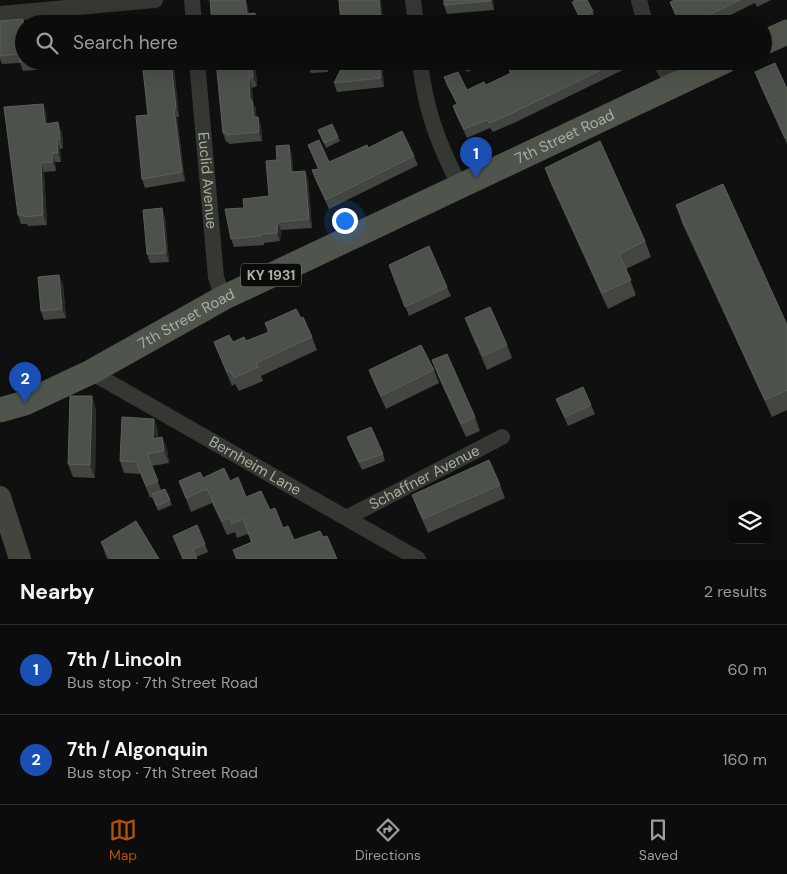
<!DOCTYPE html>
<meta charset="utf-8">
<style>
:root{--surface:#0b0c0b;--page:#141514;--text:#f1f3f6;--muted:#9a9b9d;--line:#2b2c2c;--accent:#b45309}
body{margin:0;font-family:"DM Sans",sans-serif;background:var(--page);color:var(--text)}
.controls{position:absolute;right:15px;bottom:15px;display:grid;overflow:hidden;border-radius:10px;box-shadow:0 5px 20px #0002}
.controls button{width:45px;height:45px;display:grid;place-items:center;padding:0;border:0;border-bottom:1px solid var(--line);background:var(--surface);color:var(--text);font:25px sans-serif}
.you{position:absolute;left:344px;top:220px;width:18px;height:18px;margin:-12px;border:4px solid #fff;border-radius:50%;background:#1a73e8;box-shadow:0 0 0 8px #1a73e833}
.badge{display:grid;place-items:center;width:32px;height:32px;border-radius:50%;background:var(--accent);color:#fff;font-size:16px;font-weight:700}
.pin{position:absolute;translate:-50% -41px;filter:drop-shadow(0 1px 2px #0008)}
.pin::after{content:'';position:absolute;top:26px;width:18px;height:15px;background:inherit;clip-path:polygon(0 0,100% 0,50% 100%)}
.list{margin:0;padding:0;list-style:none}
h2{display:flex;justify-content:space-between;align-items:center;height:65px;margin:0;padding:0 20px;font-size:21px}
h2 small{font-size:16px;font-weight:400;color:var(--muted)}
.list li{display:grid;grid-template-columns:32px 1fr auto;gap:15px;align-items:center;box-sizing:border-box;height:90px;padding:0 20px;border-top:1px solid var(--line)}
.list b{display:block;font-size:19px;white-space:nowrap}
.list p{margin:0;font-size:16px;white-space:nowrap;color:var(--muted)}
.list em{font-size:16px;font-style:normal;color:var(--muted)}
.icon{flex:none;width:28px;height:28px;fill:none;stroke:currentColor;stroke-width:2;stroke-linecap:round;stroke-linejoin:round}
.map{position:relative;flex:none;width:787px;height:559px;overflow:hidden}
.search{position:absolute;background:var(--surface);box-shadow:0 5px 20px #0002;left:15px;right:15px;top:15px;height:55px;display:flex;align-items:center;gap:12px;box-sizing:border-box;padding:0 18px;border-radius:28px;color:var(--muted);font-size:19px}
.sheet{height:245px;background:var(--surface)}
nav{display:flex;justify-content:space-around;align-items:center;box-sizing:border-box;height:70px;border-top:1px solid var(--line);background:var(--surface);font-size:14px;color:var(--muted)}
nav a{display:grid;justify-items:center;gap:2px}
nav .on{color:var(--accent)}
.map>svg:first-child{display:block}
.lines{fill:none;stroke-linecap:round;stroke-linejoin:round}
.street{stroke:#343732;stroke-width:16}
.secondary{stroke:#41453e;stroke-width:22}
.primary{stroke:#4f544c;stroke-width:25}
.wall{fill:#424540}
.shaded-wall{fill:#292b28}
.building{fill:#4d514b;stroke:#5b6058}
.labels{text-anchor:middle;stroke-width:4.5;stroke-linejoin:round;paint-order:stroke}
.shield{fill:#0a0b0a;stroke:#797e74;stroke-width:1}
.shield-label{font-size:14px;font-weight:bold;fill:#a8b0a1}
.street-label{font-size:15px;fill:#a8b0a1;stroke:#0a0b0a}
</style>
<div class="map">
<svg width="787" height="559" viewBox="0 0 787 559">
<rect width="100%" height="100%" fill="#0f100f"/>
<g class="lines">
<g class="street">
<polyline points="192,0 194,24"/>
<polyline points="413,0 416,24"/>
<polyline points="639,0 645,24"/>
<polyline points="0,14 155,0"/>
<path id="s1" d="M197,61L216,277L223,298"/>
<path d="M420,61C425,109 438,144 460,186"/>
<polyline points="660,61 673,85"/>
<path id="s2" d="M91,372L418,559"/>
<path id="s3" d="M348,517L502,437"/>
</g>
<polyline class="secondary" points="0,497 20,559"/>
<g class="primary">
<polyline points="763,43 787,32"/>
<path id="s4" d="M0,410L25,403L91,372L223,298L725,61"/>
</g>
</g>
<g class="wall">
<polygon points="444,0 493,0 494,10 447,14 444,5"/>
<polygon points="675,0 771,0 757,7 755,3 712,24 679,24 670,2"/>
<polygon points="572,2 593,11 594,16 582,22"/>
<polygon points="23,19 24,24 24,61 83,61 84,63 48,66 48,69 23,71 20,63 2,64 0,59 0,21"/>
<polygon points="142,61 172,61 174,67 179,117 177,117 185,181 145,188 142,179 148,115"/>
<polygon points="216,61 255,61 257,86 252,88 253,102 256,109 256,117 258,117 261,126 262,141 229,144 228,142 226,142 223,133"/>
<polygon points="327,61 328,72 311,73 309,69"/>
<polygon points="354,61 382,61 384,87 337,92 334,83 349,67 354,64"/>
<polygon points="462,61 477,61 479,67 467,72"/>
<polygon points="510,61 629,61 631,66 516,122 493,132 490,128 467,138 456,115 453,106 457,104 447,86 444,77 467,90 486,85 510,74 506,63"/>
<polygon points="755,72 787,89 787,144 760,85"/>
<polygon points="43,104 46,113 47,124 62,132 63,148 60,149 61,162 55,162 56,171 44,172 47,225 28,226 27,224 21,224 18,215"/>
<polygon points="318,130 338,137 340,141 326,148"/>
<polygon points="308,145 329,162 368,148 414,156 418,165 329,209 315,179 312,170 318,169"/>
<polygon points="292,154 293,172 305,171 308,179 312,228 281,230 280,241 264,243 264,245 234,247 231,239 244,208 269,196 277,160"/>
<polygon points="545,168 645,241 651,257 626,269 636,295 608,309 551,184"/>
<polygon points="676,205 787,325 787,410 772,417 682,223"/>
<polygon points="165,217 169,262 150,263 147,254"/>
<polygon points="389,265 447,287 451,296 409,316"/>
<polygon points="63,284 66,318 44,320 41,311"/>
<polygon points="301,318 312,337 317,350 261,376 263,381 239,391 235,384 232,386 219,355 214,342 233,342 246,341 268,333 265,323"/>
<polygon points="465,318 507,345 512,358 487,370 470,331"/>
<polygon points="432,360 475,417 480,431 466,437 437,374"/>
<polygon points="369,370 434,370 439,383 386,409 374,383"/>
<polygon points="92,396 96,410 95,478 73,477 68,464"/>
<polygon points="556,399 591,405 595,414 568,426"/>
<polygon points="154,419 158,431 158,438 162,437 167,449 169,463 152,466 161,490 165,489 172,505 158,511 152,497 150,498 141,474 124,473 120,461"/>
<polygon points="347,437 383,454 385,461 362,470 350,445"/>
<polygon points="203,478 230,481 246,497 270,510 283,528 294,540 323,537 337,559 236,559 233,550 251,542 248,534 237,538 235,532 227,535 212,503 191,512 179,481"/>
<polygon points="500,485 505,498 428,533 417,508 412,495"/>
<polygon points="173,536 205,544 208,552 196,557 197,559 183,559"/>
<polygon points="101,542 159,559 107,559"/>
</g>
<g class="shaded-wall">
<polygon points="245,0 246,0 248,6 250,23 247,14"/>
<polygon points="379,0 381,0 384,24 381,24"/>
<polygon points="491,0 493,0 494,10"/>
<polygon points="171,61 172,61 174,67 179,117 176,108"/>
<polygon points="252,61 255,61 257,86 253,77"/>
<polygon points="325,61 327,61 328,72 326,67"/>
<polygon points="380,61 382,61 384,87 381,78"/>
<polygon points="249,79 252,88 253,102 256,109 257,126 254,117 250,100"/>
<polygon points="43,104 46,113 48,133 45,124"/>
<polygon points="174,108 177,117 185,181 182,172"/>
<polygon points="258,117 261,126 262,141 259,132"/>
<polygon points="58,122 62,132 63,148 60,139"/>
<polygon points="57,140 60,149 61,162 58,153"/>
<polygon points="289,145 292,154 294,181 291,172"/>
<polygon points="52,153 55,162 56,171 53,162"/>
<polygon points="41,163 44,172 47,225 43,215"/>
<polygon points="305,171 308,179 312,228 309,219"/>
<polygon points="162,208 165,217 169,262 166,253"/>
<polygon points="278,222 281,230 280,241 277,233"/>
<polygon points="59,275 63,284 66,318 62,309"/>
<polygon points="92,396 96,410 95,478 90,465"/>
<polygon points="154,419 158,431 157,451 153,439"/>
<polygon points="162,437 167,449 169,463 164,451"/>
</g>
<g class="building">
<polygon points="210,0 245,0 247,14 255,13 256,18 269,16 270,24 212,24"/>
<polygon points="339,0 379,0 381,24 341,24"/>
<polygon points="444,0 491,0 491,1 444,5"/>
<polygon points="576,0 587,0 593,11 580,18 572,2"/>
<polygon points="675,0 740,0 690,24 680,24 670,2"/>
<polygon points="23,19 24,34 24,61 31,61 20,62 19,54 0,56 0,21"/>
<polygon points="142,61 171,61 176,108 174,108 182,172 142,179 136,116 148,115"/>
<polygon points="216,61 252,61 253,77 249,79 250,100 252,100 254,117 258,117 259,132 226,135 226,132 223,133"/>
<polygon points="308,61 325,61 326,67 309,69"/>
<polygon points="354,61 380,61 381,78 334,83 342,67 349,67 349,65 354,64"/>
<polygon points="462,61 477,61 477,62 465,68"/>
<polygon points="510,61 620,61 512,113 490,123 487,120 464,129 453,106 457,104 455,99 444,77 458,72 467,90 484,82 486,85 511,73 506,63"/>
<polygon points="775,63 787,89 787,137 785,138 755,72"/>
<polygon points="43,104 45,124 58,122 60,139 57,140 58,153 52,153 53,162 41,163 43,215 24,217 24,215 18,215 4,107"/>
<polygon points="332,124 338,137 324,143 318,130"/>
<polygon points="402,131 414,156 326,200 312,170 319,169 308,145 319,140 329,162 367,145 368,148"/>
<polygon points="600,141 645,241 619,254 631,280 602,293 545,168"/>
<polygon points="289,145 291,172 305,171 309,219 278,222 277,233 261,234 261,236 231,239 225,209 244,208 243,199 269,196 266,161 277,160 276,146"/>
<polygon points="723,184 787,325 787,390 765,400 676,205"/>
<polygon points="162,208 166,253 147,254 143,210"/>
<polygon points="429,246 447,287 405,307 389,265"/>
<polygon points="59,275 62,309 41,311 38,277"/>
<polygon points="490,307 507,345 483,356 465,318"/>
<polygon points="296,309 301,318 303,317 312,337 256,363 258,367 234,378 230,371 227,372 214,342 229,335 233,342 244,337 246,341 269,332 265,323"/>
<polygon points="421,345 434,370 381,396 369,370"/>
<polygon points="447,354 475,417 461,424 432,360"/>
<polygon points="583,387 591,405 565,417 556,399"/>
<polygon points="70,396 92,396 90,465 68,464"/>
<polygon points="122,417 154,419 153,439 162,437 164,451 147,454 158,481 146,486 136,462 120,461"/>
<polygon points="371,427 383,454 359,462 347,437"/>
<polygon points="489,460 500,485 423,519 412,495"/>
<polygon points="224,468 230,481 238,477 246,497 261,491 270,510 275,508 283,528 288,526 294,540 320,531 323,537 327,536 337,559 237,559 233,550 252,542 243,519 232,524 230,518 222,521 207,489 186,498 179,481 200,472 203,478"/>
<polygon points="165,489 170,500 157,506 152,494"/>
<polygon points="136,521 159,559 111,559 101,542"/>
<polygon points="197,525 205,544 193,549 197,559 183,559 173,536"/>
</g>
<g class="labels">
<rect class="shield" x="241" y="263.5" width="60" height="23" rx="4"/>
<g class="shield-label">
<text x="271" y="280">KY 1931</text>
</g>
<g class="street-label">
<text dy="5" stroke="none"><textPath href="#s4" startOffset="628">7th Street Road</textPath></text>
<text dy="5" stroke="none"><textPath href="#s1" startOffset="120">Euclid Avenue</textPath></text>
<text dy="5" stroke="none"><textPath href="#s4" startOffset="208">7th Street Road</textPath></text>
<text dy="5" stroke="none"><textPath href="#s2" startOffset="189">Bernheim Lane</textPath></text>
<text dy="5" stroke="none"><textPath href="#s3" startOffset="86">Schaffner Avenue</textPath></text>
</g>
</g>
</svg>
<div class="controls">
<button><svg class="icon" aria-label="layers" viewBox="0 0 24 24"><path d="M12 4l9 5-9 5-9-5zM3 14l9 5 9-5"/></svg></button>
</div>
<div class="you"></div>
<div class="pin badge" style="left:476px;top:178px;background:#1a4fb4">1</div>
<div class="pin badge" style="left:25px;top:403px;background:#1a4fb4">2</div>
<div class="search"><svg class="icon" aria-label="search" viewBox="0 0 24 24"><circle cx="10" cy="10" r="6"/><path d="M15 15l6 6"/></svg>Search here</div>
</div>
<section class="sheet">
<h2>Nearby<small>2 results</small></h2>
<ul class="list">
<li><span class="badge" style="background:#1a4fb4">1</span><div><b>7th / Lincoln</b><p>Bus stop · 7th Street Road</p></div><em>60 m</em></li>
<li><span class="badge" style="background:#1a4fb4">2</span><div><b>7th / Algonquin</b><p>Bus stop · 7th Street Road</p></div><em>160 m</em></li>
</ul>
</section>
<nav>
<a class="on"><svg class="icon" aria-label="map" viewBox="0 0 24 24"><path d="M3 6l6-2 6 2 6-2v14l-6 2-6-2-6 2zM9 4v14M15 6v14"/></svg>Map</a>
<a><svg class="icon" aria-label="directions" viewBox="0 0 24 24"><path d="M12 3l9 9-9 9-9-9zM9 14v-3h6M13 9l2 2-2 2"/></svg>Directions</a>
<a><svg class="icon" aria-label="saved" viewBox="0 0 24 24"><path d="M7 4h10v16l-5-4-5 4z"/></svg>Saved</a>
</nav>
